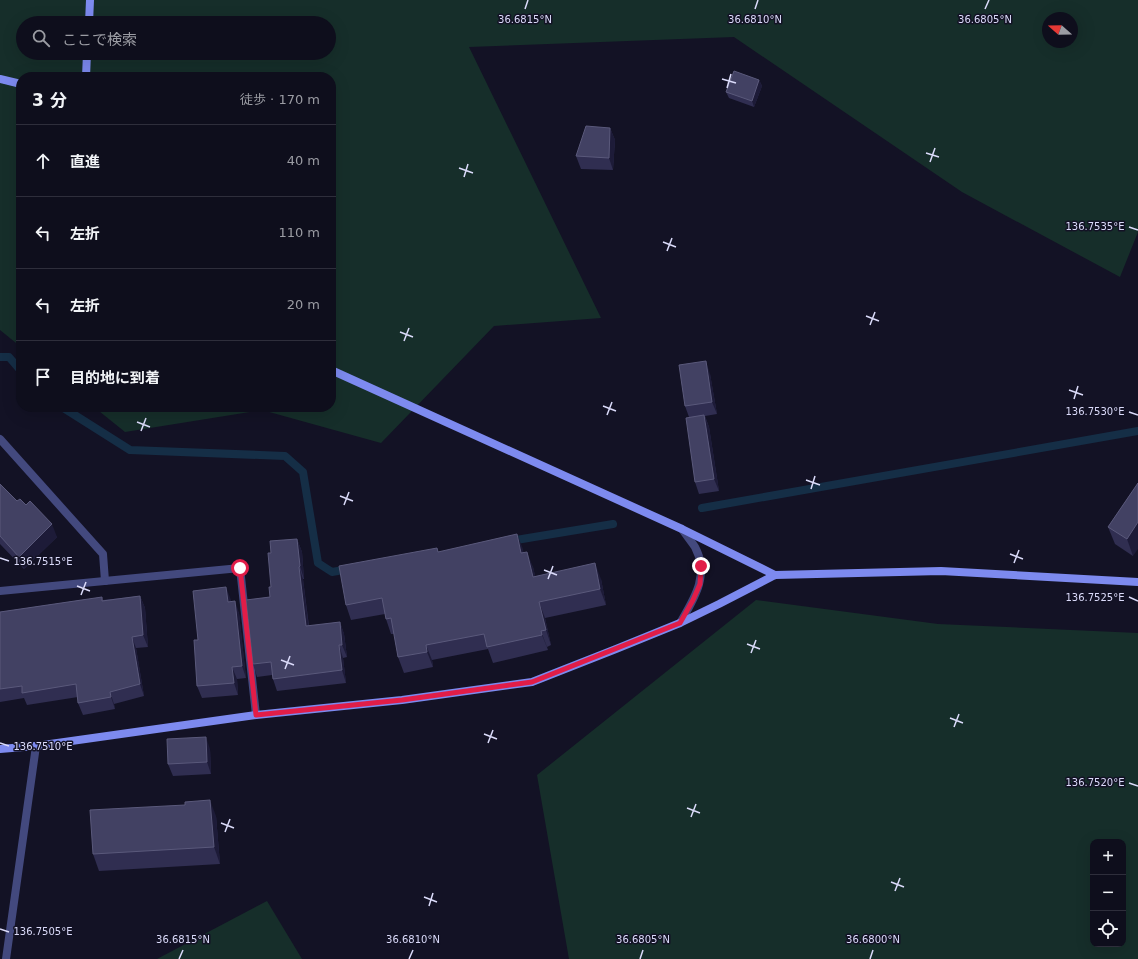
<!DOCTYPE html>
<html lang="ja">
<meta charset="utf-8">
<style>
:root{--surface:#0e0e1c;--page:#171725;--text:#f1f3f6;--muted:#9b9ca3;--line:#2e2e3b}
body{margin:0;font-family:"DejaVu Sans","Noto Sans JP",sans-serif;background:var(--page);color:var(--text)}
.controls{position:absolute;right:12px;bottom:12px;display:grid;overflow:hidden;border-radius:8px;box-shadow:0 4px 16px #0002}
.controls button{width:36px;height:36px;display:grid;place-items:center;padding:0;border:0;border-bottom:1px solid var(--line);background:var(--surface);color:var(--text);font:20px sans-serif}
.compass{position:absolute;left:1042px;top:12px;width:36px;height:36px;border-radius:50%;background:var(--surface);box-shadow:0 4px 16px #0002;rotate:290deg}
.stop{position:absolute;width:12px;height:12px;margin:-9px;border:3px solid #e11d48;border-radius:50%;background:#fff}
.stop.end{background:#e11d48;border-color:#fff;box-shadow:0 1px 4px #0008}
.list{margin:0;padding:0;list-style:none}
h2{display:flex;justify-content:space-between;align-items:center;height:52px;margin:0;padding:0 16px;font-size:17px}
h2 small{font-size:13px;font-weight:400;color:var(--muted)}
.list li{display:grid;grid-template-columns:26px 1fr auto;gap:12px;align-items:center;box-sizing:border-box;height:72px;padding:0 16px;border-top:1px solid var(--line)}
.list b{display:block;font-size:15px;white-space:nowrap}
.list em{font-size:13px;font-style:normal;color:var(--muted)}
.icon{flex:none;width:22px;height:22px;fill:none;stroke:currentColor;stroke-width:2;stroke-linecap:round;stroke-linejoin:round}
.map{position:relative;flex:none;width:1138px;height:959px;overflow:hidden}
.search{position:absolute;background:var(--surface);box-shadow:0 4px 16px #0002;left:16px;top:16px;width:320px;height:44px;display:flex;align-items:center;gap:10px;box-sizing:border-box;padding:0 14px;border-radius:22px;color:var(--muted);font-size:15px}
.panel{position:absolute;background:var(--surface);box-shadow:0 4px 16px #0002;left:16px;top:72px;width:320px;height:340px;border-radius:16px}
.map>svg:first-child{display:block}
.green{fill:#162e2a;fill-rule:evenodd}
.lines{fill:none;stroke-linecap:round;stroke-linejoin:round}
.stream{stroke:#152e46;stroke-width:8}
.street{stroke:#43497e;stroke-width:8}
.secondary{stroke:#7d8aef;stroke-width:8}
.wall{fill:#302e51}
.shaded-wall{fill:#1d1b38}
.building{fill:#424163;stroke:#5a597b}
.route{stroke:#e11d48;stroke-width:5}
.ticks{fill:none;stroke:#dbdbfa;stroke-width:1.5}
.ticks-label{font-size:10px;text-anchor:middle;fill:#dbdbfa;stroke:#131225;stroke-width:3;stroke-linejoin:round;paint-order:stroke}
</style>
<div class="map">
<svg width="1138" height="959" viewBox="0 0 1138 959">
<rect width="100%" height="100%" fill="#131225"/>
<g class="green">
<path d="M0,0H1138V232L1120,277L962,192L734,37L469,47L601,318L494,326L381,443L262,410L125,432L94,407H331V77H21V347L0,330ZM1048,18H1072V42H1048ZM23,23H329V53H23Z"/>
<path d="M756,600L938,624L1138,633V959H569L537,775ZM1093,842H1123V944H1093Z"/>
<polygon points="267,901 302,959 157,959"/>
</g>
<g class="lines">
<g class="stream">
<polyline points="0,357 9,357 21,371"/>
<polyline points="62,407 130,450 285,456 303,472 318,563 332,572 349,569"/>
<polyline points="702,508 1138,431"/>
<polyline points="510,541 613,524"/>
</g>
<g class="street">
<polyline points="0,439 103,554 105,581"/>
<polyline points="0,591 240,568 256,715"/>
<path d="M680,623C694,599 710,575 695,547C691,541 686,535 682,529"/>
<polyline points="6,959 36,746"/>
</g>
<g class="secondary">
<polyline points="89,23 90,0"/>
<polyline points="86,77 87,53"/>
<polyline points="0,79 21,84"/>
<polyline points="331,370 682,529 775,575"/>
<polyline points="0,749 36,746 256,715 402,700 532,682 616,649 680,623 719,604 775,575 941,571 1138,582"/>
</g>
</g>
<g class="wall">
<polygon points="759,80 762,86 754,107 729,98 726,92"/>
<polygon points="610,128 615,140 613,170 581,169 576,156"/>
<polygon points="710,374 717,414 705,416 709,427 719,491 699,494 695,482 689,417 685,406"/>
<polygon points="1138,483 1133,556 1115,544 1108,527"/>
<polygon points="0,484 17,501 57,537 24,569 0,544"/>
<polygon points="297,539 302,552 304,579 303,579 309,626 340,622 344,634 347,657 343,658 346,683 277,691 273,679 272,675 257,677 253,664 270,597 271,587 271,553"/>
<polygon points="437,548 438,552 523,549 523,553 533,567 535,576 601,579 606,605 545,618 551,645 547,647 548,650 493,663 488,649 432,660 433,667 404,673 398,657 394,634 391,634 386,619 385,614 351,620 346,605"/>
<polygon points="140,596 145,608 148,647 136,648 144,696 114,704 115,709 83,715 78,703 78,697 27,705 24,698 0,702 0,612 102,597 103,600"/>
<polygon points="231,600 231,601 239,613 246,678 237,679 238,695 202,698 197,686"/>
<polygon points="210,749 211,774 173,776 168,764"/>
<polygon points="216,816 220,864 99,871 93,854"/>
</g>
<g class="shaded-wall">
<polygon points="759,80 762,86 754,107 752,101"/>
<polygon points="610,128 615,140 613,170 609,158"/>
<polygon points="706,361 710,374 717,414 712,402"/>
<polygon points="704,415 709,427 719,491 714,479"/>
<polygon points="1138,522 1138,549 1133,556 1127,539"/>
<polygon points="52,524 57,537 24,569 19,557"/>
<polygon points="517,534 523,549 527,569 521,553"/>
<polygon points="297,539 302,552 304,579 300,566"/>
<polygon points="527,552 533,567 539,592 533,577"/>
<polygon points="595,563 601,579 606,605 600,589"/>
<polygon points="299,567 303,579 310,639 306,626"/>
<polygon points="226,587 231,600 232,614 228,602"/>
<polygon points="140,596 145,608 148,647 143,635"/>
<polygon points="235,601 239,613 246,678 242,666"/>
<polygon points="539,602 545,618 551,645 546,630"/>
<polygon points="340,622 344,634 347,657 342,645"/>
<polygon points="541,631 547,647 548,650 542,635"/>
<polygon points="132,637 136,648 144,696 140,684"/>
<polygon points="339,645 343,658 346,683 342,670"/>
<polygon points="426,645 432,660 433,667 427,652"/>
<polygon points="232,667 237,679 238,695 234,683"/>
<polygon points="110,692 114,704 115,709 111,697"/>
<polygon points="206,737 210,749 211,774 207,762"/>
<polygon points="210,800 216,816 220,864 214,847"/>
</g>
<g class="building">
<polygon points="734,71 759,80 752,101 726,92"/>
<polygon points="586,126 610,128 609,158 576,156"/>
<polygon points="706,361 712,402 685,406 679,365"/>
<polygon points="704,415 714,479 695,482 686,418"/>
<polygon points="1138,483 1138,522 1127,539 1108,527"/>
<polygon points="0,484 17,501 20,499 26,505 30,501 52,524 19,557 0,536"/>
<polygon points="517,534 521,553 527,552 533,577 595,563 600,589 539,602 546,630 541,631 542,635 487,647 484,634 426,645 427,652 398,657 391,618 386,619 382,598 346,605 339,566 437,548 438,552"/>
<polygon points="297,539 300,566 299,567 306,626 340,622 342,645 339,645 342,670 273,679 271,662 253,664 246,600 270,597 269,587 271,587 268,553 271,553 270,541"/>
<polygon points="226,587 228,602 235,601 242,666 232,667 234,683 197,686 194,640 198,640 193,591"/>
<polygon points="140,596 143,635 132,637 140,684 110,692 111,697 78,703 76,684 22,693 22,686 0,689 0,612 102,597 102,601"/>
<polygon points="206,737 207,762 168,764 167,739"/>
<polygon points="210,800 214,847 93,854 90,810 185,805 185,802"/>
</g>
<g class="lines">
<polyline class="route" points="240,568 256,715 402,700 532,682 680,623 693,600 700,584 701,566"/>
</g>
<path class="ticks" d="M525,9L528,0M755,9L758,0M985,9L989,0M722,79L736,83M727,88L731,74M926,153L939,157M930,162L935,148M459,168L473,173M464,177L468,164M1129,227L1138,230M663,242L676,247M667,251L672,238M866,316L879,321M870,325L875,312M400,332L413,337M404,341L409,328M1069,390L1083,395M1074,399L1078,386M603,406L616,411M1129,412L1138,415M607,415L612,402M137,422L150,427M141,431L146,418M806,480L820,485M811,489L815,476M340,496L353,501M344,505L349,492M1010,554L1023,559M0,558L9,561M1014,563L1019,550M544,570L557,575M548,579L553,566M77,586L90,591M81,595L86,582M1129,597L1138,601M747,644L760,649M751,653L756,640M281,660L294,665M285,669L290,656M950,718L963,723M954,727L959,714M484,734L497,739M0,743L9,746M488,743L493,730M1129,783L1138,786M687,808L700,813M691,817L696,804M221,823L234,828M225,832L230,819M891,882L904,887M895,891L900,878M424,897L437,902M429,906L433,893M0,929L9,932M179,959L183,950M409,959L413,950M640,959L643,950M870,959L873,950"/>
<g class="ticks-label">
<text x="525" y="23">36.6815°N</text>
<text x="755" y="23">36.6810°N</text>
<text x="985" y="23">36.6805°N</text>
<text x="1095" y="230">136.7535°E</text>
<text x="1095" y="415">136.7530°E</text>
<text x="43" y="565">136.7515°E</text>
<text x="1095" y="601">136.7525°E</text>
<text x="43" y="750">136.7510°E</text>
<text x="1095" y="786">136.7520°E</text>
<text x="43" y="935">136.7505°E</text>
<text x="183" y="943">36.6815°N</text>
<text x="413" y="943">36.6810°N</text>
<text x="643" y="943">36.6805°N</text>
<text x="873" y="943">36.6800°N</text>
</g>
</svg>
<div class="controls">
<button>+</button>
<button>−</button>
<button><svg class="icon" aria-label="locate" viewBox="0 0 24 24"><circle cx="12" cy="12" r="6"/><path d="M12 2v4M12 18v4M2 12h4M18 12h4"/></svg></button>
</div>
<svg class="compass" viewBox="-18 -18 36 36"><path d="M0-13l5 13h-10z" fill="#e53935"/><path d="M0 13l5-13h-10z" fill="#9b9ca3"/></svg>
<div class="stop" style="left:240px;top:568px"></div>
<div class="stop end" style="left:701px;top:566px"></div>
<div class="search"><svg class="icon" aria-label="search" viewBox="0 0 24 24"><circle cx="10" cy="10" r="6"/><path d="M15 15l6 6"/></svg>ここで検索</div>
<section class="panel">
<h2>3 分<small>徒歩 · 170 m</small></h2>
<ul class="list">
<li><svg class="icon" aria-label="ahead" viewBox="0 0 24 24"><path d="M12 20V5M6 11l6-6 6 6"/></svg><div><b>直進</b></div><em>40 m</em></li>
<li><svg class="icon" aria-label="left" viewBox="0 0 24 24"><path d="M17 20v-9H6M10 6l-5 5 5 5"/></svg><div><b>左折</b></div><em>110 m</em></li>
<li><svg class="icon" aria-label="left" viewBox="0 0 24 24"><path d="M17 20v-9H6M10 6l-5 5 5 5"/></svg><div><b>左折</b></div><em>20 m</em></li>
<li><svg class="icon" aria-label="arrive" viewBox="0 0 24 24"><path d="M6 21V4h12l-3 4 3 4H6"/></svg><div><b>目的地に到着</b></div></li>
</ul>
</section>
</div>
